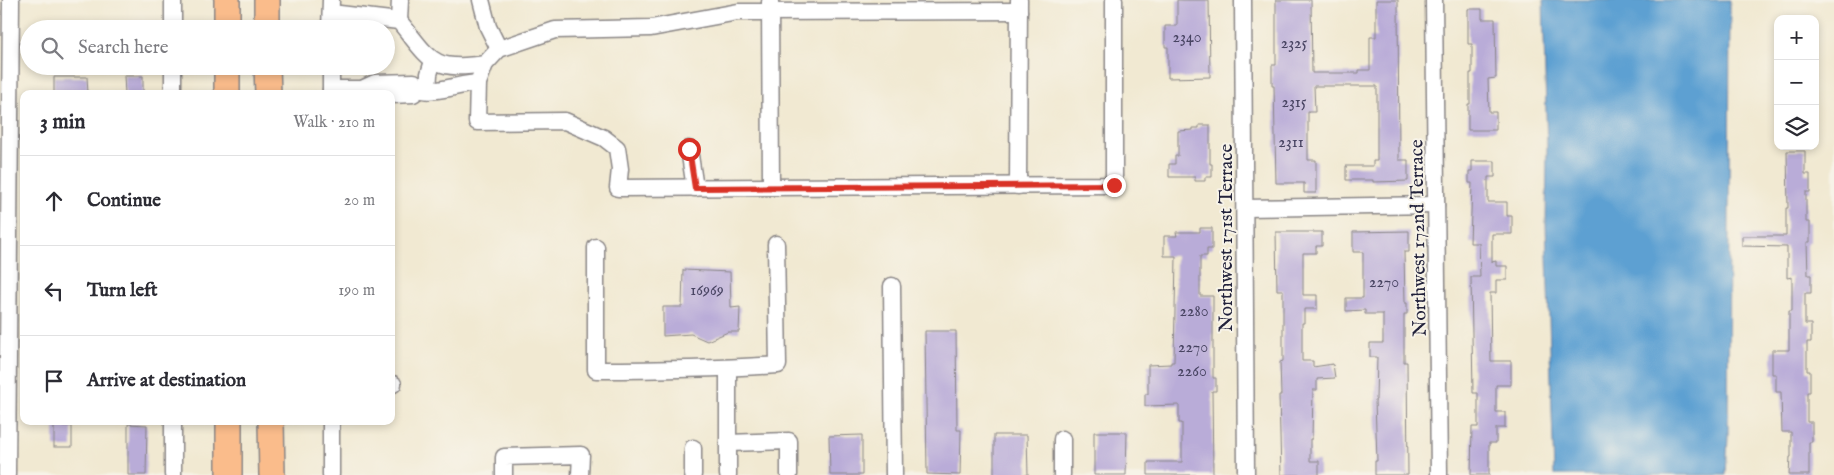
<!DOCTYPE html>
<meta charset="utf-8">
<style>
:root{--surface:#fff;--page:#f2f2f3;--text:#2b2b33;--muted:#7c7c81;--line:#e1e1e2}
body{margin:0;font-family:"IM FELL English",serif;background:var(--page);color:var(--text)}
.controls{position:absolute;right:15px;top:15px;display:grid;overflow:hidden;border-radius:10px;box-shadow:0 2px 8px #0003}
.controls button{width:45px;height:45px;display:grid;place-items:center;padding:0;border:0;border-bottom:1px solid var(--line);background:var(--surface);color:var(--text);font:25px sans-serif}
.stop{position:absolute;width:15px;height:15px;margin:-11px;border:4px solid #d93025;border-radius:50%;background:#fff}
.stop.end{background:#d93025;border-color:#fff;box-shadow:0 1px 5px #0008}
.list{margin:0;padding:0;list-style:none}
h2{display:flex;justify-content:space-between;align-items:center;height:65px;margin:0;padding:0 20px;font-size:21px}
h2 small{font-size:16px;font-weight:400;color:var(--muted)}
.list li{display:grid;grid-template-columns:32px 1fr auto;gap:15px;align-items:center;box-sizing:border-box;height:90px;padding:0 20px;border-top:1px solid var(--line)}
.list b{display:block;font-size:19px;white-space:nowrap}
.list em{font-size:16px;font-style:normal;color:var(--muted)}
.icon{flex:none;width:28px;height:28px;fill:none;stroke:currentColor;stroke-width:2;stroke-linecap:round;stroke-linejoin:round}
.map{position:relative;flex:none;width:1834px;height:475px;overflow:hidden}
.search{position:absolute;background:var(--surface);box-shadow:0 2px 8px #0003;left:20px;top:20px;width:375px;height:55px;display:flex;align-items:center;gap:12px;box-sizing:border-box;padding:0 18px;border-radius:28px;color:var(--muted);font-size:19px}
.panel{position:absolute;background:var(--surface);box-shadow:0 2px 8px #0003;left:20px;top:90px;width:375px;height:335px;border-radius:10px}
.map>svg:first-child{display:block}
.water{fill:#5da0d2;stroke:#406186}
.building{fill:#b9acd8}
.lines{fill:none;stroke-linecap:round;stroke-linejoin:round}
.minor-casing{stroke:#8a8686;stroke-width:19}
.highway-casing{stroke:#8a8686;stroke-width:28}
.minor{stroke:#fff;stroke-width:16}
.highway{stroke:#fabc8b;stroke-width:25}
.route{stroke:#d93025;stroke-width:6}
.labels{text-anchor:middle;stroke-width:4;stroke-linejoin:round;paint-order:stroke}
.number-label{font-size:16px;fill:#484462}
.street-label{font-size:19px;fill:#22223b;stroke:#f7f3e8}
</style>
<div class="map">
<svg width="1834" height="475" viewBox="0 0 1834 475">
<rect width="100%" height="100%" fill="#f7f3e8"/>
<filter id="ink" filterUnits="userSpaceOnUse"><feTurbulence type="fractalNoise" baseFrequency=".02" numOctaves="2"/><feDisplacementMap in="SourceGraphic" scale="10" xChannelSelector="R" yChannelSelector="G"/><feConvolveMatrix kernelMatrix="1 2 1 2 8 2 1 2 1" color-interpolation-filters="sRGB"/></filter>
<filter id="wash" filterUnits="userSpaceOnUse"><feTurbulence type="fractalNoise" baseFrequency=".0096" numOctaves="4" result="noise"/><feDisplacementMap in="SourceGraphic" scale="20" xChannelSelector="R" yChannelSelector="G"/><feGaussianBlur stdDeviation="1.12" result="paint"/><feColorMatrix in="noise" values="0 0 0 0 0 0 0 0 0 0 0 0 0 0 0 0 0 1.4 0 .05"/><feComposite in="paint" operator="in"/></filter>
<g filter="url(#wash)">
<rect width="100%" height="100%" fill="#f1e9d2"/>
<polygon class="water" points="1543,0 1730,0 1728,436 1726,475 1554,475 1546,224 1547,150"/>
<g id="blocks">
<g class="building">
<polygon points="1177,0 1209,0 1210,77 1168,78 1168,47 1165,47 1165,26 1177,26"/>
<polygon points="1276,0 1311,0 1312,73 1359,73 1359,70 1370,70 1370,37 1376,37 1376,0 1398,0 1399,160 1408,160 1408,181 1373,182 1373,180 1346,180 1346,166 1373,166 1373,161 1377,161 1377,86 1314,86 1315,112 1308,112 1308,160 1316,160 1316,193 1304,193 1304,183 1276,183 1274,86 1272,86 1272,65 1276,65"/>
<polygon points="1468,9 1482,9 1482,19 1495,19 1496,78 1488,79 1489,112 1496,112 1496,130 1468,130 1468,104 1470,104 1470,73 1472,73 1472,44 1468,44"/>
<polygon points="124,76 143,76 143,94 125,94"/>
<polygon points="54,77 87,77 88,94 54,94"/>
<polygon points="1199,125 1210,125 1210,164 1212,164 1212,177 1205,177 1205,181 1195,181 1195,177 1169,177 1169,164 1175,164 1175,156 1178,156 1178,131 1193,130 1193,128 1199,128"/>
<polygon points="1787,151 1805,151 1805,174 1810,174 1810,192 1806,192 1806,222 1810,222 1810,242 1807,242 1808,275 1811,275 1811,293 1805,293 1805,324 1811,324 1811,342 1807,342 1807,371 1810,371 1810,392 1807,392 1807,422 1812,422 1812,442 1809,442 1809,475 1789,475 1790,457 1791,457 1791,432 1782,432 1781,392 1776,392 1776,374 1772,374 1772,350 1789,350 1789,311 1792,311 1792,277 1787,278 1787,247 1742,246 1742,236 1786,236 1786,208 1788,208"/>
<polygon points="1472,161 1495,161 1495,177 1488,177 1488,202 1507,202 1507,216 1512,216 1512,234 1492,234 1492,262 1496,261 1496,266 1507,266 1507,280 1496,280 1496,293 1490,293 1491,361 1511,361 1511,385 1496,385 1496,412 1505,412 1505,428 1496,428 1496,443 1489,443 1489,475 1471,475 1472,427 1478,427 1478,393 1473,393 1471,277 1480,277 1479,243 1470,243 1472,183 1469,183 1469,171 1472,171"/>
<polygon points="1200,228 1212,228 1212,249 1207,249 1207,256 1200,256 1200,296 1213,296 1213,378 1216,378 1216,391 1212,391 1213,475 1148,475 1148,462 1182,462 1182,423 1179,423 1179,405 1145,406 1145,394 1148,394 1148,365 1171,364 1171,362 1174,362 1176,256 1164,256 1164,236 1177,236 1176,232 1200,232"/>
<polygon points="1409,231 1409,252 1404,252 1405,303 1407,303 1407,314 1404,314 1404,362 1407,362 1408,475 1375,475 1375,461 1377,461 1375,400 1376,400 1377,357 1370,357 1370,343 1383,343 1383,314 1365,314 1365,310 1346,311 1346,298 1363,298 1363,252 1353,252 1353,232"/>
<polygon points="1276,232 1322,232 1322,246 1316,246 1316,253 1303,253 1303,295 1317,295 1317,309 1304,309 1304,323 1302,323 1302,361 1313,361 1313,367 1333,364 1335,378 1317,379 1317,390 1313,390 1312,439 1310,439 1310,461 1319,461 1319,475 1281,475 1279,395 1281,395 1280,362 1283,361 1283,290 1277,290"/>
<polygon points="683,270 730,272 731,308 740,307 739,332 728,332 707,341 691,334 663,336 663,307 682,307"/>
<polygon points="925,331 956,331 957,430 961,430 960,475 927,474"/>
<polygon points="128,424 147,425 146,475 128,475"/>
<rect x="54" y="426" width="18" height="21"/>
<polygon points="1094,432 1127,432 1126,475 1094,475"/>
<polygon points="862,435 862,475 830,475 829,436"/>
<polygon points="994,435 1027,435 1028,475 994,475"/>
</g>
</g>
</g>
<g filter="url(#ink)">
<use href="#blocks" fill-opacity="0" stroke="#8a8686" stroke-width="1"/>
<g class="lines">
<g class="minor-casing">
<g id="minor">
<polyline points="173,0 173,29"/>
<polyline points="481,0 488,27 499,49"/>
<polyline points="1243,0 1246,475"/>
<polyline points="1434,0 1439,475"/>
<polyline points="770,2 771,187 1114,185 1114,0"/>
<path d="M331,13L399,21C431,60 431,72 485,64"/>
<polyline points="399,21 400,0"/>
<polyline points="330,29 331,0"/>
<polyline points="173,66 173,94"/>
<polyline points="331,66 331,94"/>
<path d="M331,89H362L375,83L414,82C415,83 419,88 420,89C431,95 463,83 478,83"/>
<polyline points="428,90 429,74 433,61"/>
<polyline points="391,95 413,94 420,89"/>
<polyline points="689,149 695,188"/>
<polyline points="1018,186 1019,0"/>
<polyline points="771,187 618,188 620,169 617,148 604,138 565,121 477,122 478,83 485,64 499,49 555,30 651,28 738,12 1019,11"/>
<polyline points="1245,208 1436,205"/>
<path d="M596,247V370C657,370 718,369 778,365L776,244"/>
<polyline points="892,286 894,475"/>
<polyline points="391,384 393,384"/>
<polyline points="173,421 173,475"/>
<polyline points="331,421 331,475"/>
<polyline points="728,443 789,441 789,475"/>
<polyline points="693,448 693,475"/>
<polyline points="7,475 11,0"/>
<polyline points="504,475 504,457 581,455 580,475"/>
<polyline points="728,475 728,368"/>
<polyline points="1062,475 1062,439"/>
</g>
</g>
<g class="highway-casing">
<g id="highway">
<polyline points="227,0 227,29"/>
<polyline points="267,0 267,29"/>
<polyline points="227,66 227,94"/>
<polyline points="267,66 268,94"/>
<polyline points="229,421 229,475"/>
<polyline points="271,421 272,475"/>
</g>
</g>
<use href="#minor" class="minor"/>
<use href="#highway" class="highway"/>
</g>
</g>
<g class="lines" filter="url(#ink)">
<polyline class="route" points="689,149 695,188 1114,185"/>
</g>
<g class="labels">
<g class="number-label">
<text x="1187" y="42">2340</text>
<text x="1294" y="48">2325</text>
<text x="1294" y="107">2315</text>
<text x="1291" y="147">2311</text>
<text x="1384" y="287">2270</text>
<text x="707" y="295">16969</text>
<text x="1194" y="316">2280</text>
<text x="1193" y="352">2270</text>
<text x="1192" y="376">2260</text>
</g>
<g class="street-label">
<text transform="translate(1225 238) rotate(-90)" y="7">Northwest 171st Terrace</text>
<text transform="translate(1417 238) rotate(-91)" y="7">Northwest 172nd Terrace</text>
</g>
</g>
</svg>
<div class="controls">
<button>+</button>
<button>−</button>
<button><svg class="icon" aria-label="layers" viewBox="0 0 24 24"><path d="M12 4l9 5-9 5-9-5zM3 14l9 5 9-5"/></svg></button>
</div>
<div class="stop" style="left:689px;top:149px"></div>
<div class="stop end" style="left:1114px;top:185px"></div>
<div class="search"><svg class="icon" aria-label="search" viewBox="0 0 24 24"><circle cx="10" cy="10" r="6"/><path d="M15 15l6 6"/></svg>Search here</div>
<section class="panel">
<h2>3 min<small>Walk · 210 m</small></h2>
<ul class="list">
<li><svg class="icon" aria-label="ahead" viewBox="0 0 24 24"><path d="M12 20V5M6 11l6-6 6 6"/></svg><div><b>Continue</b></div><em>20 m</em></li>
<li><svg class="icon" aria-label="left" viewBox="0 0 24 24"><path d="M17 20v-9H6M10 6l-5 5 5 5"/></svg><div><b>Turn left</b></div><em>190 m</em></li>
<li><svg class="icon" aria-label="arrive" viewBox="0 0 24 24"><path d="M6 21V4h12l-3 4 3 4H6"/></svg><div><b>Arrive at destination</b></div></li>
</ul>
</section>
</div>
